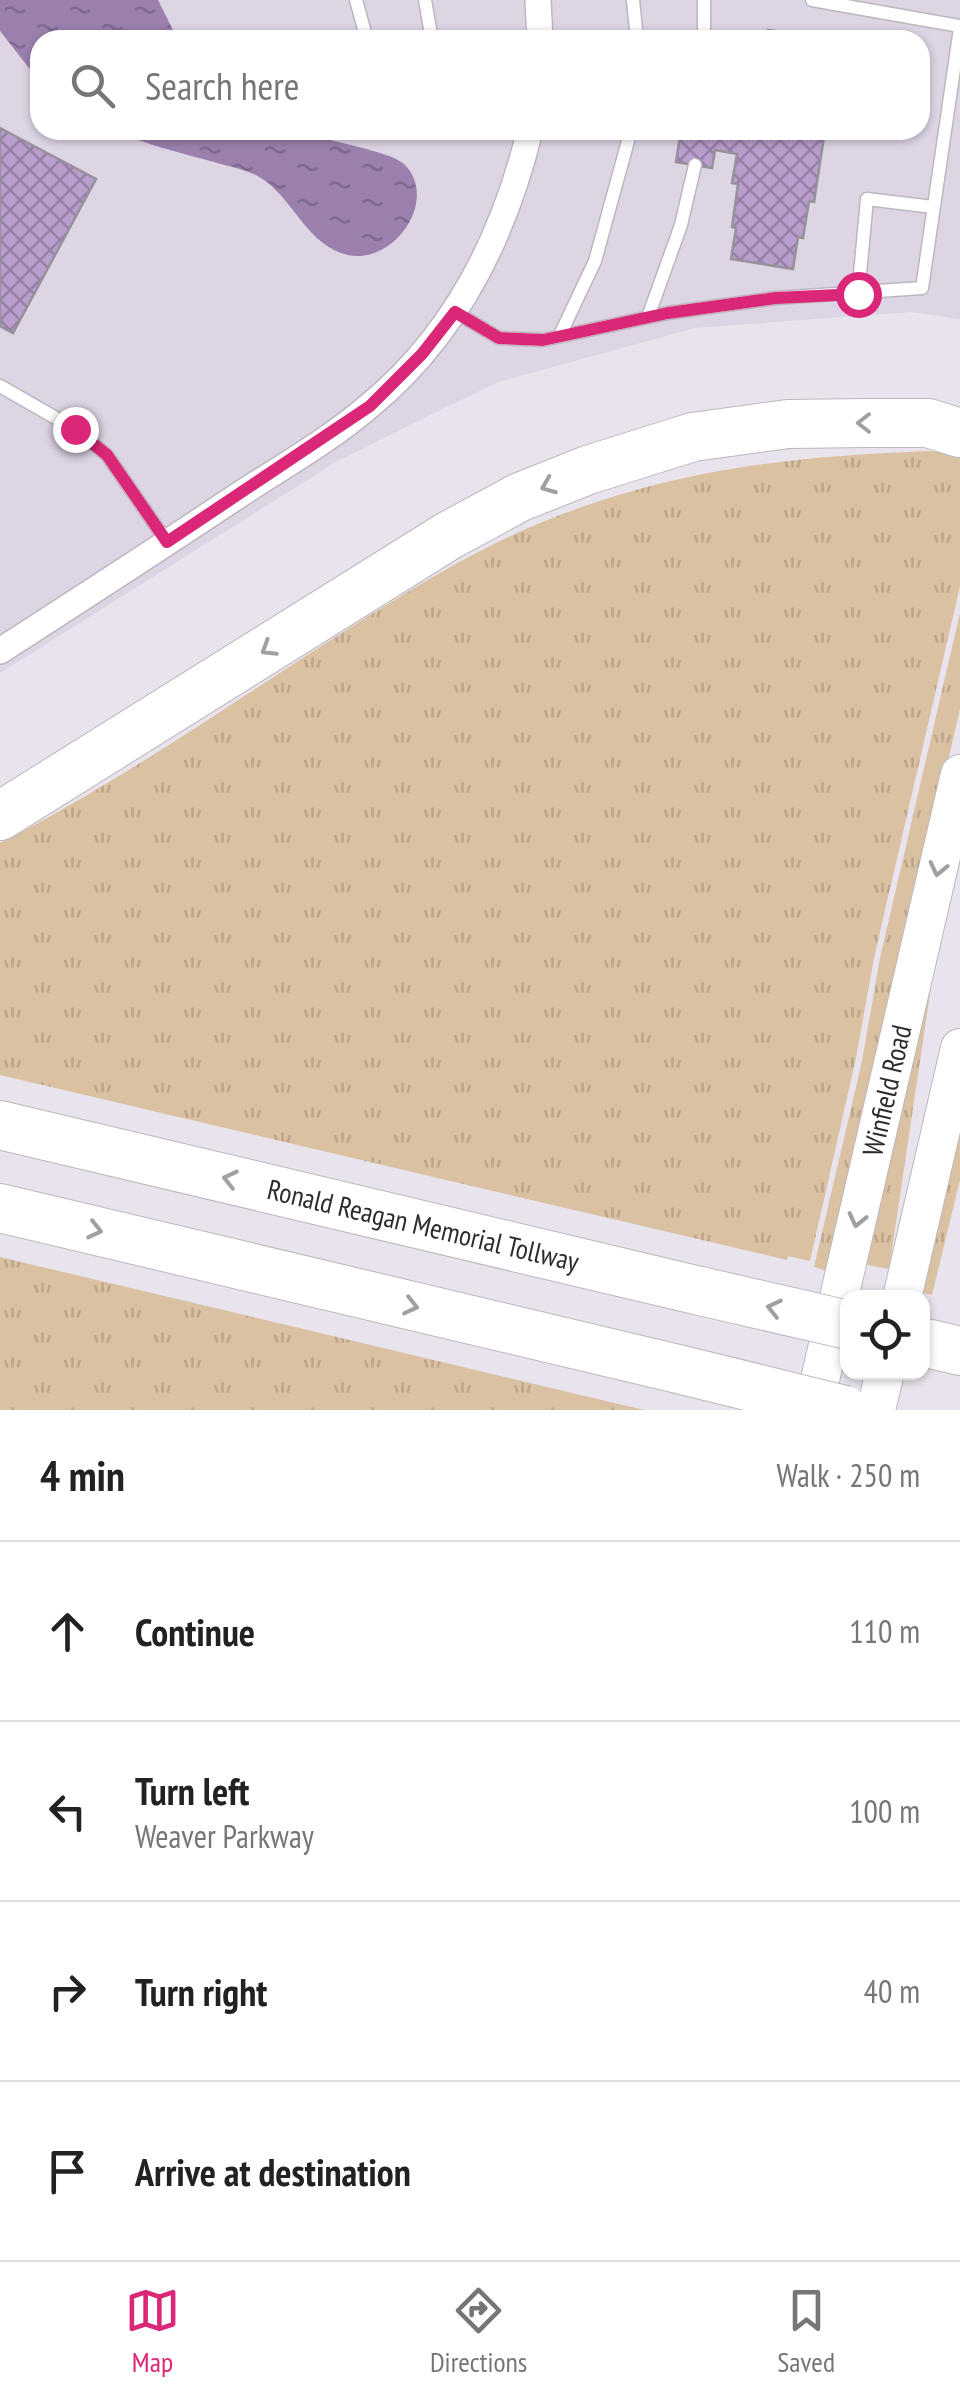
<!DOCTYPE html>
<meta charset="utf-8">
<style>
:root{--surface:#fff;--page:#f6f6f6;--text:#222;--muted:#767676;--line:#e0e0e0;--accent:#db2777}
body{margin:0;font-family:"PT Sans Narrow",sans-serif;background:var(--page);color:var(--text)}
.controls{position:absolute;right:30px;bottom:30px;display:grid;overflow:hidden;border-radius:20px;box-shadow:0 2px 8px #0004}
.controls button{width:90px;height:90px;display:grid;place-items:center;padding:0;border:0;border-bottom:2px solid var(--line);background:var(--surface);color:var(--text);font:50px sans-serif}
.stop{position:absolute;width:30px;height:30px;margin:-22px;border:8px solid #db2777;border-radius:50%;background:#fff}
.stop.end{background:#db2777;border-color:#fff;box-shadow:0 2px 10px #0008}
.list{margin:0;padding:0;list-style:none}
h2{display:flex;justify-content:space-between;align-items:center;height:130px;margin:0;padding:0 40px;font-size:42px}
h2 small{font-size:32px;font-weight:400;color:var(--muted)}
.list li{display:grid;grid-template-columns:65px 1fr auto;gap:30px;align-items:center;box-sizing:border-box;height:180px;padding:0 40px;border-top:2px solid var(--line)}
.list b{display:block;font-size:38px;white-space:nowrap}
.list p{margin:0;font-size:32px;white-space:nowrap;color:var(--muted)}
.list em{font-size:32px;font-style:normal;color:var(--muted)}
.icon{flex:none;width:55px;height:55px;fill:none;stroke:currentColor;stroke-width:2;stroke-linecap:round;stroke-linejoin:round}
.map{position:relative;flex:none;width:960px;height:1410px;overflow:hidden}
.search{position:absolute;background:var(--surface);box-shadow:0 2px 8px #0004;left:30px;right:30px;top:30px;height:110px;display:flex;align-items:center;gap:25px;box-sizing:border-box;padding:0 35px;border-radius:30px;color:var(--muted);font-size:38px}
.sheet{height:850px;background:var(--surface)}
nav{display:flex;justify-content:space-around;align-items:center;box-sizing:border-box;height:140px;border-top:2px solid var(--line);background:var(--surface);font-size:28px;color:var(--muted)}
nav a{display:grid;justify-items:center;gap:5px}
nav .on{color:var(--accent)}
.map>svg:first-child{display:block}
.built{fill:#ddd4e4;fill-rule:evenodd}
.grass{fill:url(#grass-tufts)}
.water{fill:url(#water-ripples)}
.building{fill:url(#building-cross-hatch);stroke:#96929a;stroke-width:2.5}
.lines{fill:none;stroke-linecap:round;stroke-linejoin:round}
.service-casing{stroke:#bcb7bf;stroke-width:15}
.minor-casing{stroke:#bcb7bf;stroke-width:28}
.secondary-casing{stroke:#bcb7bf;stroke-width:40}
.motorway-casing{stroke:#bcb7bf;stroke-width:50}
.service{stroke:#fff;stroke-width:12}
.minor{stroke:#fff;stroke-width:25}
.secondary{stroke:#fff;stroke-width:38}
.motorway{stroke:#fff;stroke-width:48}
.motorway-bridge-casing{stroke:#bcb7bf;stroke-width:50;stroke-linecap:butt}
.motorway-bridge{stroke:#fff;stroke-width:48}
.oneway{stroke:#a0a0a1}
.route{stroke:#db2777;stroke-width:12}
.labels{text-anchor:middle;stroke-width:8;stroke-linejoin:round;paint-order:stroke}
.street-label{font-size:28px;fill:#2d2b2e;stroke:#f5f0f9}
</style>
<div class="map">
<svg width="960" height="1410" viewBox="0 0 960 1410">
<defs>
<pattern id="grass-tufts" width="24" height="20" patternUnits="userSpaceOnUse" patternTransform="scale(2.5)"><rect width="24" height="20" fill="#dac1a1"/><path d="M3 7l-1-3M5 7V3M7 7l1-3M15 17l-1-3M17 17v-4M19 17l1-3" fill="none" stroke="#bba68b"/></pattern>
<pattern id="water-ripples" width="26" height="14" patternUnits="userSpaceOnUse" patternTransform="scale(2.5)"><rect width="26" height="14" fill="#9b80ae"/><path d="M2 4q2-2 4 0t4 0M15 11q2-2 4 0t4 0" fill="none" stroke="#7f698e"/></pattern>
<pattern id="building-cross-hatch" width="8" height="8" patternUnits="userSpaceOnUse" patternTransform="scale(2.5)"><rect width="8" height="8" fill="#b99dcd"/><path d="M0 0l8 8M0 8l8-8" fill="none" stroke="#9780a7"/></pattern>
</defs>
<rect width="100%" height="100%" fill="#e8e3ec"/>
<path class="built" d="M0,0H960V319L911,312L695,328L498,382L339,460L0,673ZM40,40H920V130H40Z"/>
<g class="grass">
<path d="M929,451L960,453V586L874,958L856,1058L810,1261L788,1256L787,1260L0,1075V843C124,780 238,698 356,624C418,585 481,546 550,519C675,469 796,456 929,451Z"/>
<polygon points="960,613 960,709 830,1272 814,1267 862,1061 880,958"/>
<polygon points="933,974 889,1269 864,1264"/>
<polygon points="960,1121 960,1180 932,1295 920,1292"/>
<polygon points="0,1257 644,1410 0,1410"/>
</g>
<g class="water">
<polygon points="0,0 158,0 178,40 40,40 40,82 0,31"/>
<path d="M113,130H298C323,141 393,151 405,165C439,200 394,265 348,255C308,246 295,202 264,180C251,170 230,167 214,162C180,153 145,144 113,130Z"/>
</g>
<g class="building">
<polygon points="768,30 827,39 827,40 766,40"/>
<polygon points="0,128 96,179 13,333 0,326"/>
<polygon points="681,130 825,130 814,202 809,201 803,238 798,237 793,269 731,259 736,228 732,227 738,184 732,183 737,154 715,150 712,168 676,162"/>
</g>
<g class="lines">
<g class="service-casing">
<g id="service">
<polyline points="356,0 367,40"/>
<polyline points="425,0 432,40"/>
<polyline points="633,0 637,40"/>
<polyline points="704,0 704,40"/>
<polyline points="812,0 960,26"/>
<polyline points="858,295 867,199 933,207"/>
<polyline points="455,312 499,338 543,340 668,313 776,298 922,288 960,28"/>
<polyline points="648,317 681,225 695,165"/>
<polyline points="560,335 595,261 631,130"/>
<polyline points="0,386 75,429 107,455 167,542"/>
</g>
</g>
<g class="minor-casing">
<g id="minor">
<polyline points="538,0 540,40"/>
<path d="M0,651C79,600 158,549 236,497C280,468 328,441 368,407C455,336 504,237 530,130"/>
</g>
</g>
<g class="secondary-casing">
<g id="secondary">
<polyline points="902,1298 960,1048"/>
<path id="s1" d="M813,1410L960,774"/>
<polyline points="876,1410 885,1372"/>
</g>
</g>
<g class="motorway-casing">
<g id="motorway">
<polyline points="0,816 448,536 520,497 588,470 693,437 788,424 867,423 928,423 960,433"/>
<path id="s2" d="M0,1125L700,1291"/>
<polyline points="0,1208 678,1369"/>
<polyline points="922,1342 960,1351"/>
</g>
</g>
<use href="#service" class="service"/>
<use href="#minor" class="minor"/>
<use href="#secondary" class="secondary"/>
<use href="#motorway" class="motorway"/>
<g class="motorway-bridge-casing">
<g id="motorway-bridge">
<polyline points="700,1291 848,1325"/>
<polyline points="678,1369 845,1410"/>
</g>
</g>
<use href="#motorway-bridge" class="motorway-bridge"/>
</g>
<defs><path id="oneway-chevron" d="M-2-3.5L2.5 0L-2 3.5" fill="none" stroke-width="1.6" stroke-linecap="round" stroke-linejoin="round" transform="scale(2.5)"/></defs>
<g class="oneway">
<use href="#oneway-chevron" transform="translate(864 423) rotate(180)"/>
<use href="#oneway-chevron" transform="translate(548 486) rotate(158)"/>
<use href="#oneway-chevron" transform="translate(268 649) rotate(148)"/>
<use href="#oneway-chevron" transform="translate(938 869) rotate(103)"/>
<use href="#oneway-chevron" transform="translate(230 1179) rotate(-167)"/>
<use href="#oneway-chevron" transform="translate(857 1220) rotate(103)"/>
<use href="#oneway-chevron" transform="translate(95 1230) rotate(13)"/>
<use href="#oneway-chevron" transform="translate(411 1306) rotate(13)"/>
<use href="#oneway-chevron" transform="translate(774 1308) rotate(-167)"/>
</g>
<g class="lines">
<polyline class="route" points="75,429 107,455 167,542 370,406 422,354 455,312 499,338 543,340 668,313 776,298 858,294"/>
</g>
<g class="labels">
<g class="street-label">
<text dy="10" stroke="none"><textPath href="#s1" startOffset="328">Winfield Road</textPath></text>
<text dy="10" stroke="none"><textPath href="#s2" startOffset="435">Ronald Reagan Memorial Tollway</textPath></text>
</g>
</g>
</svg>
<div class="controls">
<button><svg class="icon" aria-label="locate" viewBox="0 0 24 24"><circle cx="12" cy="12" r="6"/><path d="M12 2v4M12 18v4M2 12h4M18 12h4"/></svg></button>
</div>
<div class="stop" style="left:858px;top:294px"></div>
<div class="stop end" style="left:75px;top:429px"></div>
<div class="search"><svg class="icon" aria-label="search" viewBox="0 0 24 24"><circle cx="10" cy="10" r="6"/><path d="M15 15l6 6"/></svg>Search here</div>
</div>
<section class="sheet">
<h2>4 min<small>Walk · 250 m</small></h2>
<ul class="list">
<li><svg class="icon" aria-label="ahead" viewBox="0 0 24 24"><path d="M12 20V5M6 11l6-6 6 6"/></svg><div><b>Continue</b></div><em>110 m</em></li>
<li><svg class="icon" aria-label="left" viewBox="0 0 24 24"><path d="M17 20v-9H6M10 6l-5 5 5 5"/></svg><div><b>Turn left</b><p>Weaver Parkway</p></div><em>100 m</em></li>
<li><svg class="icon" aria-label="right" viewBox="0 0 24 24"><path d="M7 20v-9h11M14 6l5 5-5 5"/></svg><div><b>Turn right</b></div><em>40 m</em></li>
<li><svg class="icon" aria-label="arrive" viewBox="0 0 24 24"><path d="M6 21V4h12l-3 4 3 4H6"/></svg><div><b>Arrive at destination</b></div></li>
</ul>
</section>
<nav>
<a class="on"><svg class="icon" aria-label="map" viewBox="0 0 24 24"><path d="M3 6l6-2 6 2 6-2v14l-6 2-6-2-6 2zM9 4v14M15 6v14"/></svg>Map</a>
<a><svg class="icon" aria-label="directions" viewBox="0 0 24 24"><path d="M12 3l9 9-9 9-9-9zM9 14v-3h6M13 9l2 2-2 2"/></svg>Directions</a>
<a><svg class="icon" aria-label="saved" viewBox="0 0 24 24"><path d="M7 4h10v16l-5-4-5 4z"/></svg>Saved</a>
</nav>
